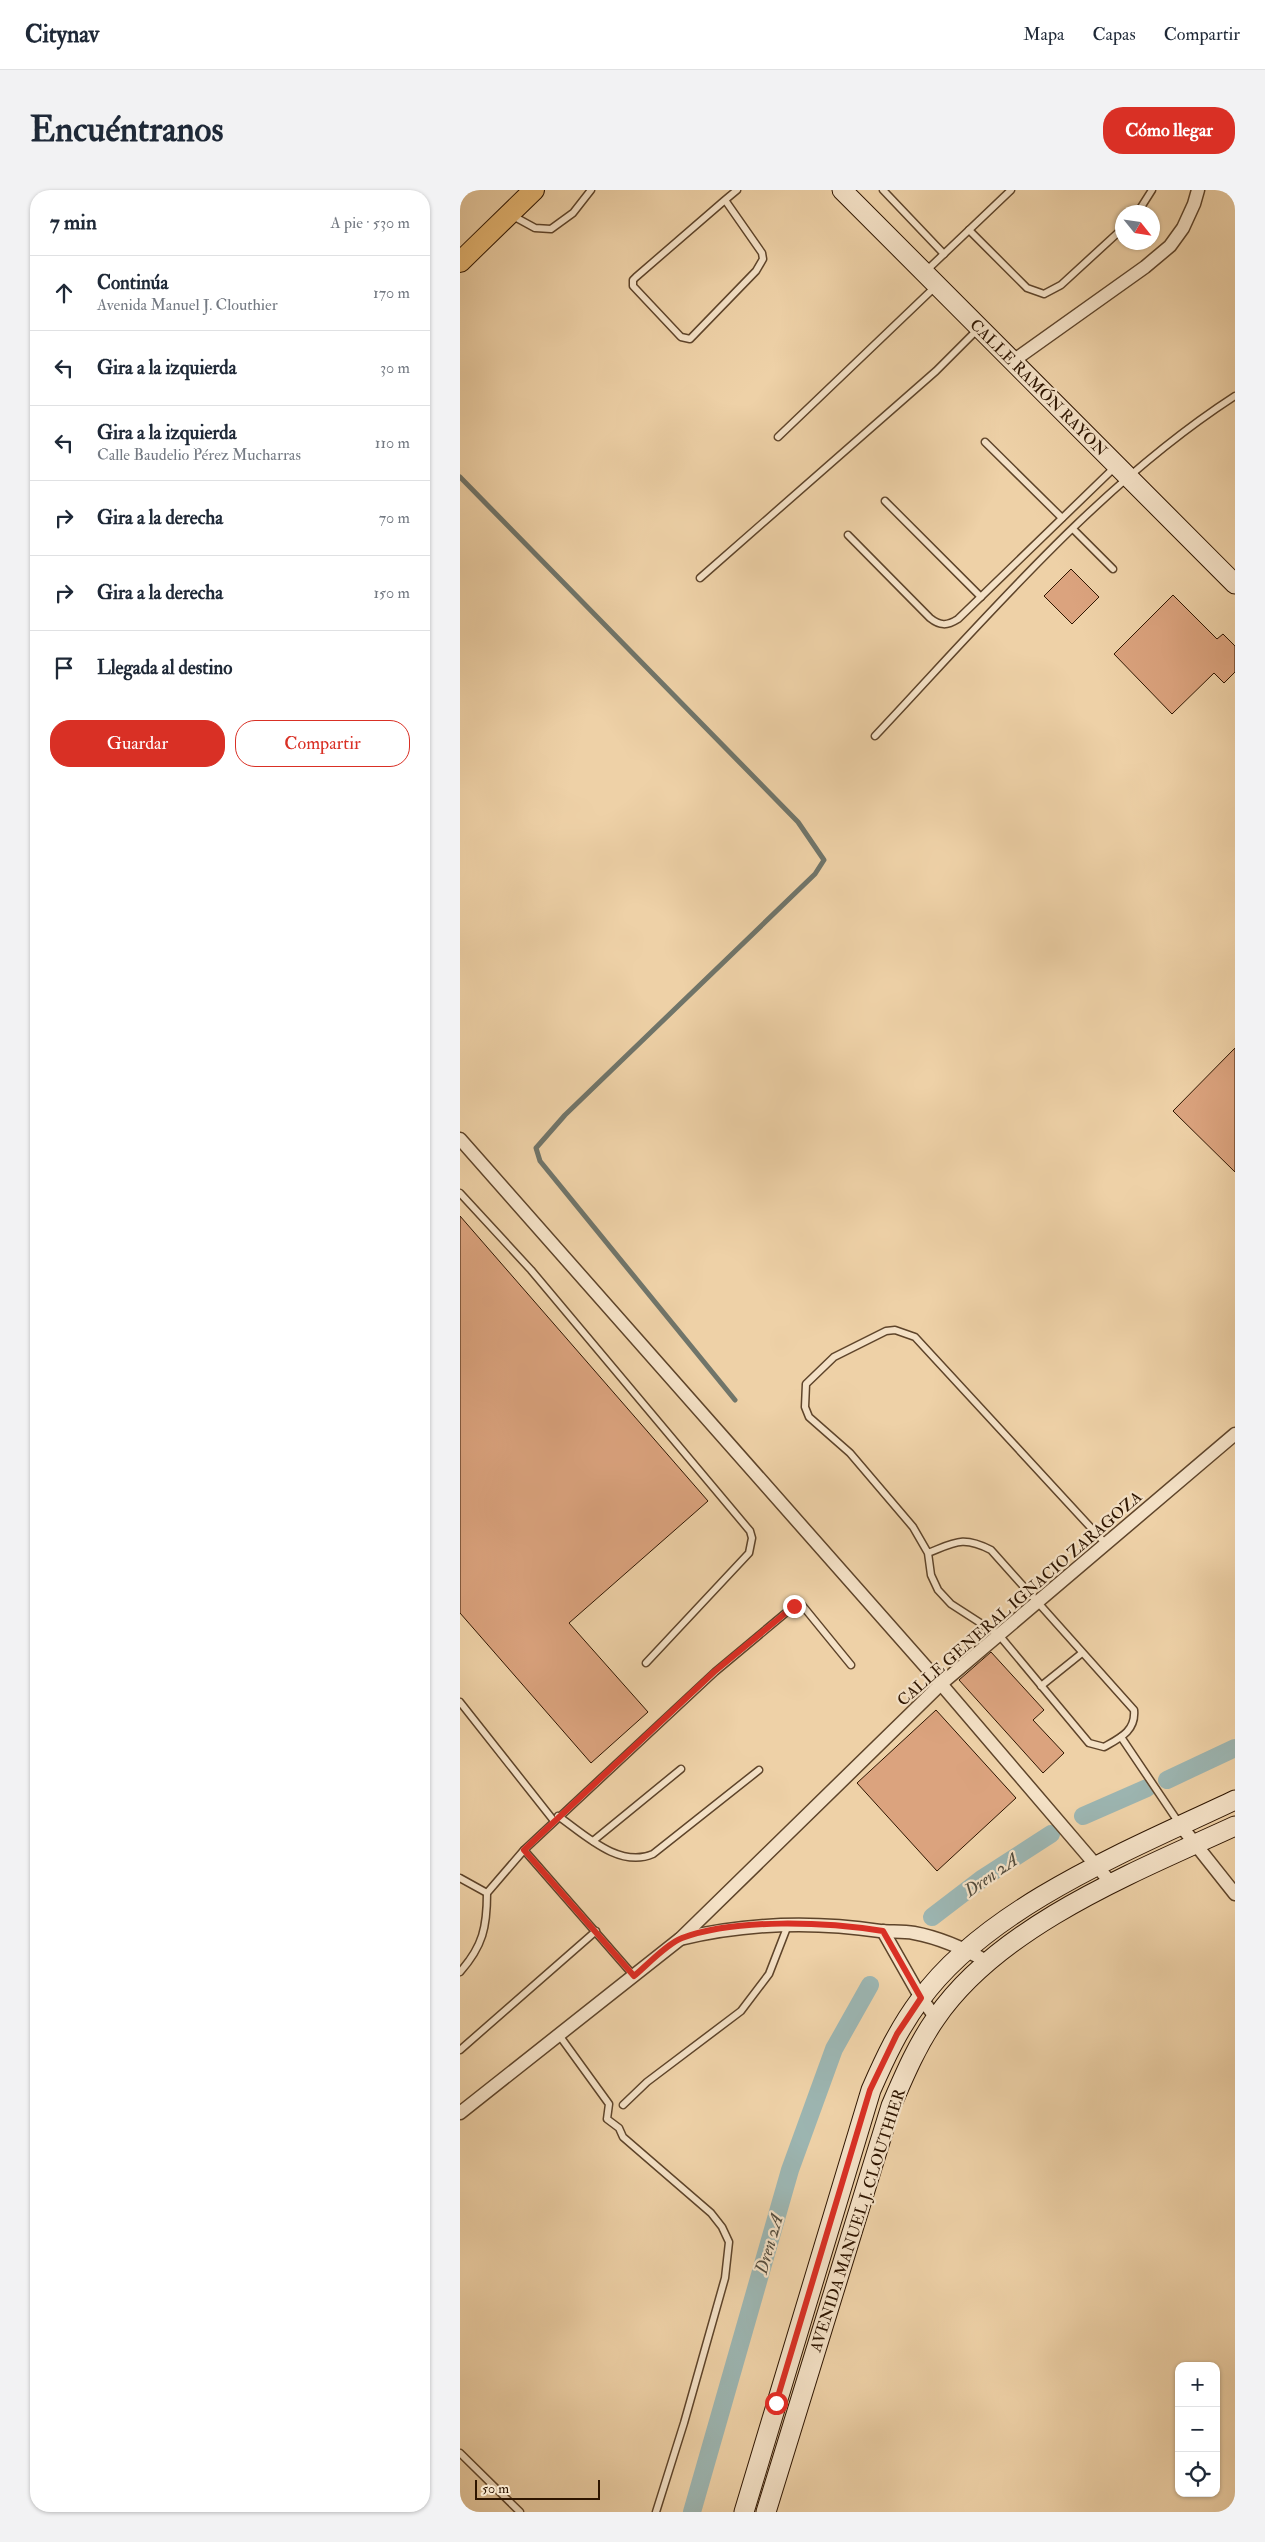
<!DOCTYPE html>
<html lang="es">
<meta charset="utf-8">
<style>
:root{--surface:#fff;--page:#f2f2f3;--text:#1f2937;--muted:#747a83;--line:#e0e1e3;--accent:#d93025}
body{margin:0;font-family:"IM FELL Double Pica",serif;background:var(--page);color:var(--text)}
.controls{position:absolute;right:15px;bottom:15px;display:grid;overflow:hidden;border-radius:10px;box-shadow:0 1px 4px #0004}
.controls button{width:45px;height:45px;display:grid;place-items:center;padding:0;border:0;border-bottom:1px solid var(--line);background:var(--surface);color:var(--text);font:25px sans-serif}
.compass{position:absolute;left:655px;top:15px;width:45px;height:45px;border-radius:50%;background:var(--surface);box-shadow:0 1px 4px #0004;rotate:120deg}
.scale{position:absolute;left:15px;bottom:12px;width:125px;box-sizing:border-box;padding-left:5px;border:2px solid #2e1500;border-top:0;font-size:14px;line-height:18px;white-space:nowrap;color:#2e1500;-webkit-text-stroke:4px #f4e1c6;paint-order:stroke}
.stop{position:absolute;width:15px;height:15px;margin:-11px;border:4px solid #d93025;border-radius:50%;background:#fff}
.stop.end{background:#d93025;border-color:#fff;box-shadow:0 1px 5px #0008}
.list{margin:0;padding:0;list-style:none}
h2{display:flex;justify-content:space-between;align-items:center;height:65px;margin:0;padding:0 20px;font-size:21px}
h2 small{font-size:16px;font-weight:400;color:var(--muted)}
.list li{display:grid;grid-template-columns:32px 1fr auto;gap:15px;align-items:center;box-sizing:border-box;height:75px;padding:0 20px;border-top:1px solid var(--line)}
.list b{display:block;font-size:19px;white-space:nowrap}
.list p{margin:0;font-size:16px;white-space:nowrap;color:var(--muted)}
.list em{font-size:16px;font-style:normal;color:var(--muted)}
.actions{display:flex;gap:10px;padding:15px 20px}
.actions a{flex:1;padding:11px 0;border:1px solid var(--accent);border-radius:20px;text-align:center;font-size:18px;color:var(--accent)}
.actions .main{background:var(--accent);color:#fff}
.icon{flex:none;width:28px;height:28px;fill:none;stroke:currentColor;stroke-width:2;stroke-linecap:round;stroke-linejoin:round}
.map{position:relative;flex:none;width:775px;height:2322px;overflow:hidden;border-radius:20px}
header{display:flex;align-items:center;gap:30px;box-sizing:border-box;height:70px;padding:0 25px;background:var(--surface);border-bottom:1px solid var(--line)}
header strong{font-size:24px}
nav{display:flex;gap:28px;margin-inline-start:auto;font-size:18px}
.intro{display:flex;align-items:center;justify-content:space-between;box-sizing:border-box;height:120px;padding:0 30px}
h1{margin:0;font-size:35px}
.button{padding:12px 22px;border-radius:20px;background:var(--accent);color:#fff;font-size:18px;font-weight:700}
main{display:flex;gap:30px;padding:0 30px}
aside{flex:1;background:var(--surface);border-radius:20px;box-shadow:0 1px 4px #0004}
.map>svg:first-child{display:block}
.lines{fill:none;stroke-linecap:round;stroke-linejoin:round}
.stream{stroke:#70756a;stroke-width:5}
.canal{stroke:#9cb5b1;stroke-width:18}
.building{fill:#dba37e;stroke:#2e1500}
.service-casing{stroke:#5e442a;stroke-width:9}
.minor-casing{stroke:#5e442a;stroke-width:15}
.secondary-casing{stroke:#2e1500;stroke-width:21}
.primary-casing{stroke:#2e1500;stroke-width:22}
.service{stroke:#f4e1c6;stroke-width:6}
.minor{stroke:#f4e1c6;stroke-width:12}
.secondary{stroke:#f4e1c6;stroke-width:19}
.primary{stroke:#e7b874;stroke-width:20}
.route{stroke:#d93025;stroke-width:6}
.labels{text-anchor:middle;stroke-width:4.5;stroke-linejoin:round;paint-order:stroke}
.street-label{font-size:16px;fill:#2e1500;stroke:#f4e1c6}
.water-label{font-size:18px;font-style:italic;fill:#544d3e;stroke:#f4e1c6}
</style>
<header>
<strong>Citynav</strong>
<nav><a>Mapa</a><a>Capas</a><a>Compartir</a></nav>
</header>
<div class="intro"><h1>Encuéntranos</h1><a class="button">Cómo llegar</a></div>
<main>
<aside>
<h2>7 min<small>A pie · 530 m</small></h2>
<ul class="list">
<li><svg class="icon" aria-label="ahead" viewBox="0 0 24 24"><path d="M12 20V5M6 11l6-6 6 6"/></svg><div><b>Continúa</b><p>Avenida Manuel J. Clouthier</p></div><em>170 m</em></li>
<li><svg class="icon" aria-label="left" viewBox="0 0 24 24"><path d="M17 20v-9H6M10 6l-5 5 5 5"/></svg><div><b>Gira a la izquierda</b></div><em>30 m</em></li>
<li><svg class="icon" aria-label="left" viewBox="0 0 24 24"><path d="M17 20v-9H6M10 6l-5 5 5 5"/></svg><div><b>Gira a la izquierda</b><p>Calle Baudelio Pérez Mucharras</p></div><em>110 m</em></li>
<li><svg class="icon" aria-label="right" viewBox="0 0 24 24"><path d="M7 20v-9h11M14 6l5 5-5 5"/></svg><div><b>Gira a la derecha</b></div><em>70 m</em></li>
<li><svg class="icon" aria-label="right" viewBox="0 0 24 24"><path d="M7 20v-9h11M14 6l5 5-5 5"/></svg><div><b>Gira a la derecha</b></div><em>150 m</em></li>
<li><svg class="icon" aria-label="arrive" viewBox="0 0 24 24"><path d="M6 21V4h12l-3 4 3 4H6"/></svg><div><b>Llegada al destino</b></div></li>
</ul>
<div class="actions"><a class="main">Guardar</a><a>Compartir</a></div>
</aside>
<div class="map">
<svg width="775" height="2322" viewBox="0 0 775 2322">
<rect width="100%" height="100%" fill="#eed1a7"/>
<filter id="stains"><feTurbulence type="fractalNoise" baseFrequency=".004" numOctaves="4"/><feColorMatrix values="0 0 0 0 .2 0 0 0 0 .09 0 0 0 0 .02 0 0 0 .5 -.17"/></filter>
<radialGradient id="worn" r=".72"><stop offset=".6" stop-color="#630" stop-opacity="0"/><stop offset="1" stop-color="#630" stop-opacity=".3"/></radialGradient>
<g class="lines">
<polyline class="stream" points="0,287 338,632 364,670 355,684 105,925 76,958 80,971 275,1210"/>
<g class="canal">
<polyline points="707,1590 775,1558"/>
<polyline points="623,1626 687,1598"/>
<polyline points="472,1727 523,1688 591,1644"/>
<polyline points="232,2322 330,1980 374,1859 410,1795"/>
</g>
</g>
<g class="building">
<polygon points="611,379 639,407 612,434 584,406"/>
<polygon points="713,405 757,449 763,444 775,456 775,482 764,493 754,483 712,524 654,464"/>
<polygon points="775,858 775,982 713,921"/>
<polygon points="0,1026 248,1311 109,1433 188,1522 131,1573 0,1423"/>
<polygon points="531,1462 584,1520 573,1530 604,1563 583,1583 499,1490"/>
<polygon points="476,1520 556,1608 477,1681 397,1593"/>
</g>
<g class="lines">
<g class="service-casing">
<g id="service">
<polyline points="423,0 484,64"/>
<polyline points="265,10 302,63 303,69 296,81 230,149 221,147 173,96 173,90 176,87 265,10 277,0"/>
<polyline points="678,22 692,0"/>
<polyline points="53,26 75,38 91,39 113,23 131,0"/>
<polyline points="509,40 567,98 584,104 601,95 662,39"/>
<polyline points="466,81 551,0"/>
<polyline points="318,247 476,96"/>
<polyline points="525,252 602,328"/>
<polyline points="425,311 521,407"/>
<polyline points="613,339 653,379"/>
<path d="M388,345L470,428C480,436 487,436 498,429L656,276"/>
<polyline points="240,388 476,181 519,138"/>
<path d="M415,546C526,428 639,294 775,206"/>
<polyline points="0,1003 71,1080 290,1341 292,1348 289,1363 186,1473"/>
<path d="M468,1363C496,1352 503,1346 531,1360L674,1520C676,1541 660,1548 644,1557L629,1553L539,1445L491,1414L478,1400L471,1385L468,1363L453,1337L390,1263L349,1227L345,1217L346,1194L374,1167L426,1141L435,1140L455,1147L645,1353"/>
<polyline points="581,1496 622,1463"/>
<polyline points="0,1512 94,1631"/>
<polyline points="661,1547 719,1633"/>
<path d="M98,1626C124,1644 159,1679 193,1664L299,1580"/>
<polyline points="133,1651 221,1579"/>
<polyline points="64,1660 255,1482 334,1416 342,1415 391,1475"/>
<polyline points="0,1688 27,1703"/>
<path d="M0,1782C23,1756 27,1737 27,1703L64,1660L174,1786"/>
<polyline points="99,1845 149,1914 147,1929 159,1938 163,1947 251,2023 262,2037 269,2052 265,2088 224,2233 196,2322"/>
<polyline points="0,1860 136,1741"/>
<polyline points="163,1915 187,1892 281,1821 309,1784 328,1735"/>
<polyline points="0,2263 60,2322"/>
</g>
</g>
<g class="minor-casing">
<g id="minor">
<polyline points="553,171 685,77 710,56 723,38 734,14 738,0"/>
<polyline points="0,949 481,1494 652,1694"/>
<polyline points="721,1636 775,1704"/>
<polyline points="423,1741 461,1808 476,1828"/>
<path d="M220,1749C286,1733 353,1731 420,1741C432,1742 443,1741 454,1743C481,1748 505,1759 528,1772"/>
<polyline points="0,1923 220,1749 481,1494 775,1244"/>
</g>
</g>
<g class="secondary-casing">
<g id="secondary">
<polyline points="382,0 775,394"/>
<path d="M284,2322L411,1900C425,1868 439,1838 460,1810C528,1716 672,1659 775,1610"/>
<path d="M306,2322L431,1916C444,1886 457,1855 476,1828C540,1735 675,1682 775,1636"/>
</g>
</g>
<g class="primary-casing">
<polyline id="primary" points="0,72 74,0"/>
</g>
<use href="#service" class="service"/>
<use href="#minor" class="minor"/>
<use href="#secondary" class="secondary"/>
<use href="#primary" class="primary"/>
</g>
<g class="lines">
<path class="route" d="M316,2213L410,1900L437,1844L461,1808L423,1741C365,1732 277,1728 222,1748C208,1753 186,1776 174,1786L64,1660L254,1482L334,1416"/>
</g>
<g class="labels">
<g class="street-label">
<text transform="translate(579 197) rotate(45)" y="6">CALLE RAMÓN RAYON</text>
<text transform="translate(559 1408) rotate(-41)" y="6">CALLE GENERAL IGNACIO ZARAGOZA</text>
<text transform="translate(397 2030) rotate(-72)" y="6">AVENIDA MANUEL J. CLOUTHIER</text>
</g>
<g class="water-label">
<text transform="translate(531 1685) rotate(-35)" y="6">Dren 2A</text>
<text transform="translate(309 2054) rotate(-74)" y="6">Dren 2A</text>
</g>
</g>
<rect width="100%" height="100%" filter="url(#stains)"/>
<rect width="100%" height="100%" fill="url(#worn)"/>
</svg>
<div class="controls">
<button>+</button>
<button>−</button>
<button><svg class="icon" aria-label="locate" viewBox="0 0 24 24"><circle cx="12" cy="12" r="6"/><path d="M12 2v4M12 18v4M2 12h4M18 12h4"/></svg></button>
</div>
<svg class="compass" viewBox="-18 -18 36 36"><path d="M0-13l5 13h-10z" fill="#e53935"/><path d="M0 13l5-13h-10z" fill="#747a83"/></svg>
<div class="scale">50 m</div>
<div class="stop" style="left:316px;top:2213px"></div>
<div class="stop end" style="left:334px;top:1416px"></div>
</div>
</main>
